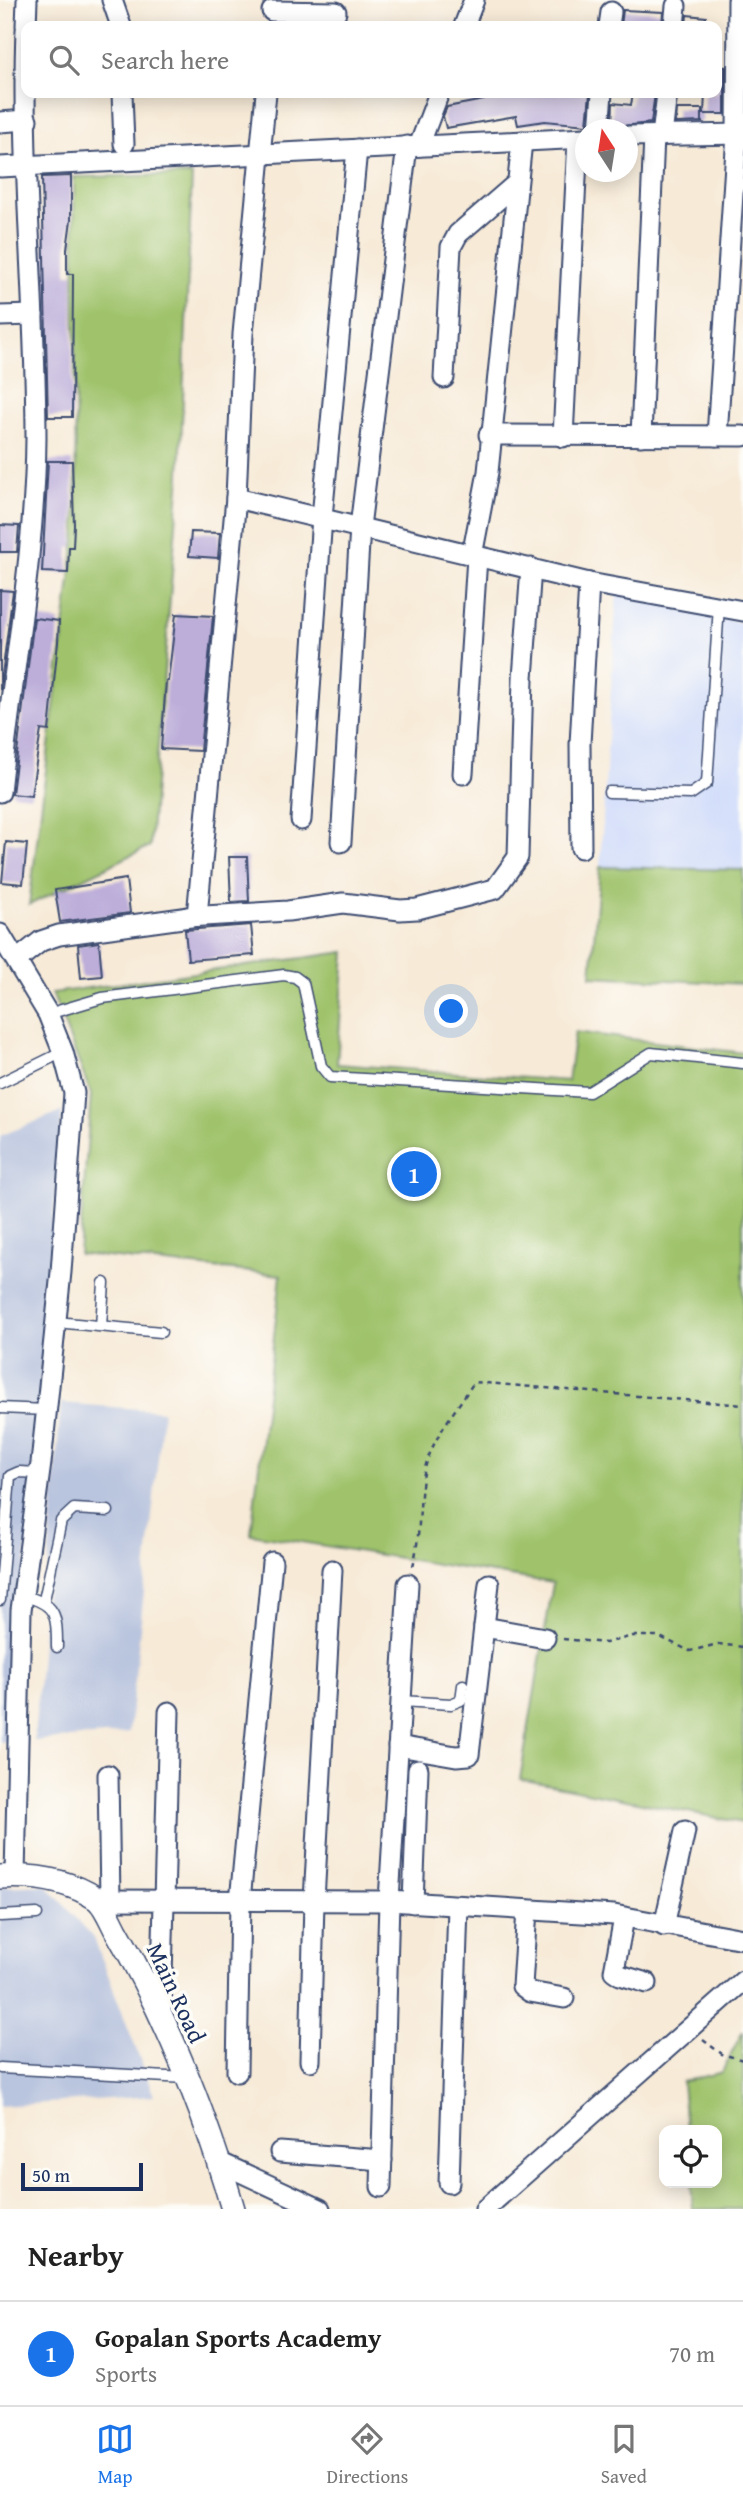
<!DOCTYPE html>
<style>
:root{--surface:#fff;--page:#f6f6f6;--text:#222;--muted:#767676;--line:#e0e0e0;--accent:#1a73e8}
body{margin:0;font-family:"Gentium Book Plus",serif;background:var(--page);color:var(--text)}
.controls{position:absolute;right:21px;bottom:21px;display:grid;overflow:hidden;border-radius:14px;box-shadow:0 4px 18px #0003}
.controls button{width:63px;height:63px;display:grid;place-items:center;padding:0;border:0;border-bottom:2px solid var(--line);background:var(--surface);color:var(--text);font:35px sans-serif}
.compass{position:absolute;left:575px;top:119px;width:63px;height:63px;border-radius:50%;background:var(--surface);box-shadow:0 4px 18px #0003;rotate:348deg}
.scale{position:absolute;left:21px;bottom:18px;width:122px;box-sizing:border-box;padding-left:7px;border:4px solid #1b2f5e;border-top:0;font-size:19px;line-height:24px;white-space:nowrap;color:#1b2f5e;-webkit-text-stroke:5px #fdfcf7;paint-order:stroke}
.you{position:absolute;left:452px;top:1012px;width:24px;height:24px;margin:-18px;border:5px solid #fff;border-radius:50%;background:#1a73e8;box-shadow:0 0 0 10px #1a73e833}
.badge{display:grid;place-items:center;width:46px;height:46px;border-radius:50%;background:var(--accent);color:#fff;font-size:23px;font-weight:700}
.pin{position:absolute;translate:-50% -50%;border:4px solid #fff;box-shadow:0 2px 7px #0006}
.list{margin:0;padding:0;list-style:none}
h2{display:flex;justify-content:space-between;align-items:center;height:91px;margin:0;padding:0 28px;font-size:30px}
h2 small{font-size:23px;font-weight:400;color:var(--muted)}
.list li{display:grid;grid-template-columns:46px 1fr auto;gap:21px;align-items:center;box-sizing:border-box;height:105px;padding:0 28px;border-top:2px solid var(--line)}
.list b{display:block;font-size:26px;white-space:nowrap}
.list p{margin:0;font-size:23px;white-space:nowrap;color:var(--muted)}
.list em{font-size:23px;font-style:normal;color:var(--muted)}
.icon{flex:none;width:38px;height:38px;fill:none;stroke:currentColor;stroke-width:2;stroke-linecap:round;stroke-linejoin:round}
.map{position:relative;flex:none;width:743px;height:2209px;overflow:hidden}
.search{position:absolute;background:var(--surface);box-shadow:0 4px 18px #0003;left:21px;right:21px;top:21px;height:77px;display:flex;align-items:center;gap:18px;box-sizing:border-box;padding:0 24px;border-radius:14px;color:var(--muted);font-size:26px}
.sheet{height:196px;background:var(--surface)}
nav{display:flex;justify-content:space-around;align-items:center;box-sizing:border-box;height:98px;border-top:2px solid var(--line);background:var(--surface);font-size:19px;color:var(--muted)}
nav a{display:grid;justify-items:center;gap:4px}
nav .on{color:var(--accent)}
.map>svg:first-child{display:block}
.built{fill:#cedafa}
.industrial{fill:#b9c4de}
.green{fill:#9fc26b;stroke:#5d7864;stroke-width:2}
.building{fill:#bcadd9}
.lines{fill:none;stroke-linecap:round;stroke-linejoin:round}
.service-casing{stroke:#3c4b70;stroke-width:13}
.minor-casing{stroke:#3c4b70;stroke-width:23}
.tertiary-casing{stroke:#3c4b70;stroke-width:26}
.path{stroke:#3c4b70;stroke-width:2.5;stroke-dasharray:5 5;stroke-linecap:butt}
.service{stroke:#fff;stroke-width:10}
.minor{stroke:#fff;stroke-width:19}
.tertiary{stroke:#fff;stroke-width:23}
.labels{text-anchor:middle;stroke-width:7;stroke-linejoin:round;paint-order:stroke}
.street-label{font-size:24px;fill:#1b2f5e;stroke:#fdfcf7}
</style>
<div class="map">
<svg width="743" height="2209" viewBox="0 0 743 2209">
<rect width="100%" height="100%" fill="#fdfcf7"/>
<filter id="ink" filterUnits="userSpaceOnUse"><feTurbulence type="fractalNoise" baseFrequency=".0143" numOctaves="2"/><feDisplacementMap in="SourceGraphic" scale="14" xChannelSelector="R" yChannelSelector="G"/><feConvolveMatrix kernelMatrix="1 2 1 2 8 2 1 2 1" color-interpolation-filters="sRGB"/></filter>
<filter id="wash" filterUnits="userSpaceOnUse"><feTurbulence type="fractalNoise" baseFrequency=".00686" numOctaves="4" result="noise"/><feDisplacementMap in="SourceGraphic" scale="28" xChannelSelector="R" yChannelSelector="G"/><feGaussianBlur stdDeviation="1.57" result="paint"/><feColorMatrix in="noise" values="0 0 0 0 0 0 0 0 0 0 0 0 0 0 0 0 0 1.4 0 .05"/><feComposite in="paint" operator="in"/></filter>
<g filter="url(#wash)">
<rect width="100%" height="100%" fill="#f7ead7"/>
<polygon class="built" points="617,594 743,623 743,870 600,867"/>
<g class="industrial">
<polygon points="62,1111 11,1741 0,1742 0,1136"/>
<polygon points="61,1403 163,1411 129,1733 34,1741"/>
<polygon points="46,1885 94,1938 154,2096 0,2106 0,1887"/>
</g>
<g class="green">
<polygon points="192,175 180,475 150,846 29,905 76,532 74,177"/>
<polygon points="600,867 743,870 743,984 591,976"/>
<polygon points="345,952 337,1064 568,1081 575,1032 743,1053 743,1823 520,1779 553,1583 251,1534 281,1275 79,1254 91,1094 52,993"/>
<polygon points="743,2031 743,2209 693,2209 691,2183 717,2183 717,2130 686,2130 682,2082 722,2072"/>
</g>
<g id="blocks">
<g class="building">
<polygon points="623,10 663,12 662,26 621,26"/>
<polygon points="687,15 706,17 706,26 686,26"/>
<polygon points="717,66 725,67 725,114 704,114 705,93 717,93"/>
<polygon points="483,93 590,93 587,125 545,121 518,125 516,116 446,128 443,116 447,107 484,100"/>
<polygon points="633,93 655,93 651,123 612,127 613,103 631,105"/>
<polygon points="677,109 702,109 702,122 676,123"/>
<polygon points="71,176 71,220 67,249 67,274 73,274 72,417 48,417 42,177"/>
<polygon points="48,461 72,461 74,525 73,547 69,547 68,573 42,572"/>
<polygon points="0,525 19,526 17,552 0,552"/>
<polygon points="191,532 220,533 218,558 189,556"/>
<polygon points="0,590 13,591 0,690"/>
<polygon points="176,614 213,616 200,751 161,749 166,681 168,681"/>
<polygon points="34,618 59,621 58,642 49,731 41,730 31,796 12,794"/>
<polygon points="6,842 27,844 23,884 2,882"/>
<polygon points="229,857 247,857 249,901 231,902"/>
<polygon points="126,879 130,913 60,922 55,890"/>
<polygon points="251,925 254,955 188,960 185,930"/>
<polygon points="99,942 102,976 81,978 78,945"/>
</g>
</g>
</g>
<g filter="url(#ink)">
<use href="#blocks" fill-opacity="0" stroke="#3c4b70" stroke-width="2"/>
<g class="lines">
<g class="service-casing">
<g id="service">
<polyline points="609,792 691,794 707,783 719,606"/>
<polyline points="48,1014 102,998 284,975 295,977 303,983 321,1066 330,1077 589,1092 651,1053 743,1063"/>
<polyline points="0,1083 63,1052"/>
<polyline points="56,1322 161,1332"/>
<polyline points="101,1326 104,1283"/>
<polyline points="0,1408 46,1410"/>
<path d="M23,1596C56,1603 57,1615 57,1647"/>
<polyline points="0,1600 10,1476 19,1472 39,1473"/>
<polyline points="44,1600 61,1521 74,1509 108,1511"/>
<polyline points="401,1701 451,1704 461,1700 463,1685"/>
<polyline points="0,1916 37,1914"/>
<polyline points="0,2068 186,2078"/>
</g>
</g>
<g class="minor-casing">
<g id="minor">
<polyline points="112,0 121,26"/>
<polyline points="272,11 336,12"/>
<polyline points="26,26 27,0"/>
<polyline points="464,26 474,0"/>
<polyline points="609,26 611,12"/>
<polyline points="674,26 676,6"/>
<polyline points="122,93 124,144"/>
<polyline points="0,122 27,120"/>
<polyline points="599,130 602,93"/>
<polyline points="628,136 743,134"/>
<polyline points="662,136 667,93"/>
<polyline points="419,146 439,93"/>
<polyline points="0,167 586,138"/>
<polyline points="0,316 33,315"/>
<polyline points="444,378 451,247 458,234 517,183"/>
<polyline points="489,435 743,436"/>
<polyline points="641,436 654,136"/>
<polyline points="717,436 737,134 738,0"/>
<polyline points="563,437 578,139"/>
<polyline points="236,498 589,583 743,611"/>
<polyline points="472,556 488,472 522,141"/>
<polyline points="463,774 477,557"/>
<path d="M0,792C12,674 35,557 36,438C36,302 21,166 26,30"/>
<polyline points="301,820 322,517 357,149"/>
<polyline points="341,842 360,527 407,146"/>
<polyline points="581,848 580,744 589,583"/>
<polyline points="187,917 288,911 343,903 400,910 417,909 495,889 518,857 523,678 531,568"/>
<polyline points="0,934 48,1014 63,1052 74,1093 61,1272 41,1463 21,1610 15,1876"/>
<polyline points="17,960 41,941 59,935 197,916 236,498 243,334 266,93"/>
<polyline points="484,1627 545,1638"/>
<polyline points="398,1746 456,1756 469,1755 489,1584"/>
<polyline points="108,1775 110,1900"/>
<polyline points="99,1900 389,1901 614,1915 743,1939"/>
<polyline points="413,1903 418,1769"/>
<polyline points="527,1910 522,1986 530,1992 564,1998"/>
<polyline points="624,1918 614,1971 620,1975 647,1983"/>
<polyline points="664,1926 685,1831"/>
<polyline points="161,2016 169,1712"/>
<polyline points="310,2061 314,1901 332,1570"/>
<polyline points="237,2072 240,1901 272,1562"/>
<polyline points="280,2152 382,2160"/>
<polyline points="219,2162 320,2209"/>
<polyline points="449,2183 458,1906"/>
<polyline points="381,2187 389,1901 408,1584"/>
<polyline points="485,2209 743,1981"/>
</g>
</g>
<g class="tertiary-casing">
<path id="tertiary" d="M0,1877C34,1875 68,1880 97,1899C105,1905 111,1921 116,1930C166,2016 205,2113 233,2209"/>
</g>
<g class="path">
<path d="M413,1566C421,1535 418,1504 424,1473C430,1440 457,1409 474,1382L743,1405"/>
<polyline points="563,1639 606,1643 633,1636 658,1636 690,1651 718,1644 743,1647"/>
<polyline points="703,2040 722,2054 743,2060"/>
</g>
<use href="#service" class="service"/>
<use href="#minor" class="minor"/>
<use href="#tertiary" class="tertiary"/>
</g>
</g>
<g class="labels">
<g class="street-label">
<text transform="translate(176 1993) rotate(65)" y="8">Main Road</text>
</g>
</g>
</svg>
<div class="controls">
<button><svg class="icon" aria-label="locate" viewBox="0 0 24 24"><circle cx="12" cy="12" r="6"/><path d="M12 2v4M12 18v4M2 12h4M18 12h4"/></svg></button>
</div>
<svg class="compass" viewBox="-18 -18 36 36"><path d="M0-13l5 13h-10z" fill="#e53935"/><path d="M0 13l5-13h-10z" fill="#767676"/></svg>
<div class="scale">50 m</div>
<div class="you"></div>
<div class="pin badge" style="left:414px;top:1174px">1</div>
<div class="search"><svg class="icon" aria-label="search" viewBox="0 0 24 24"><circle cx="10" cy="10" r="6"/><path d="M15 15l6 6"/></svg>Search here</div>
</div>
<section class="sheet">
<h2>Nearby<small></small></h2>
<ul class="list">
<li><span class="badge">1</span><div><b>Gopalan Sports Academy</b><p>Sports</p></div><em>70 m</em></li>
</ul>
</section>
<nav>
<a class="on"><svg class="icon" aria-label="map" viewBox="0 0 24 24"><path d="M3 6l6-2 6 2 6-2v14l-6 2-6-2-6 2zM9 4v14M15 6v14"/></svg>Map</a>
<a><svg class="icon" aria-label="directions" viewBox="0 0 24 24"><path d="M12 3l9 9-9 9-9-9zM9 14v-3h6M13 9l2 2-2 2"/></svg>Directions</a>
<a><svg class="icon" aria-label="saved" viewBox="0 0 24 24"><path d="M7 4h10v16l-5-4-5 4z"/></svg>Saved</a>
</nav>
